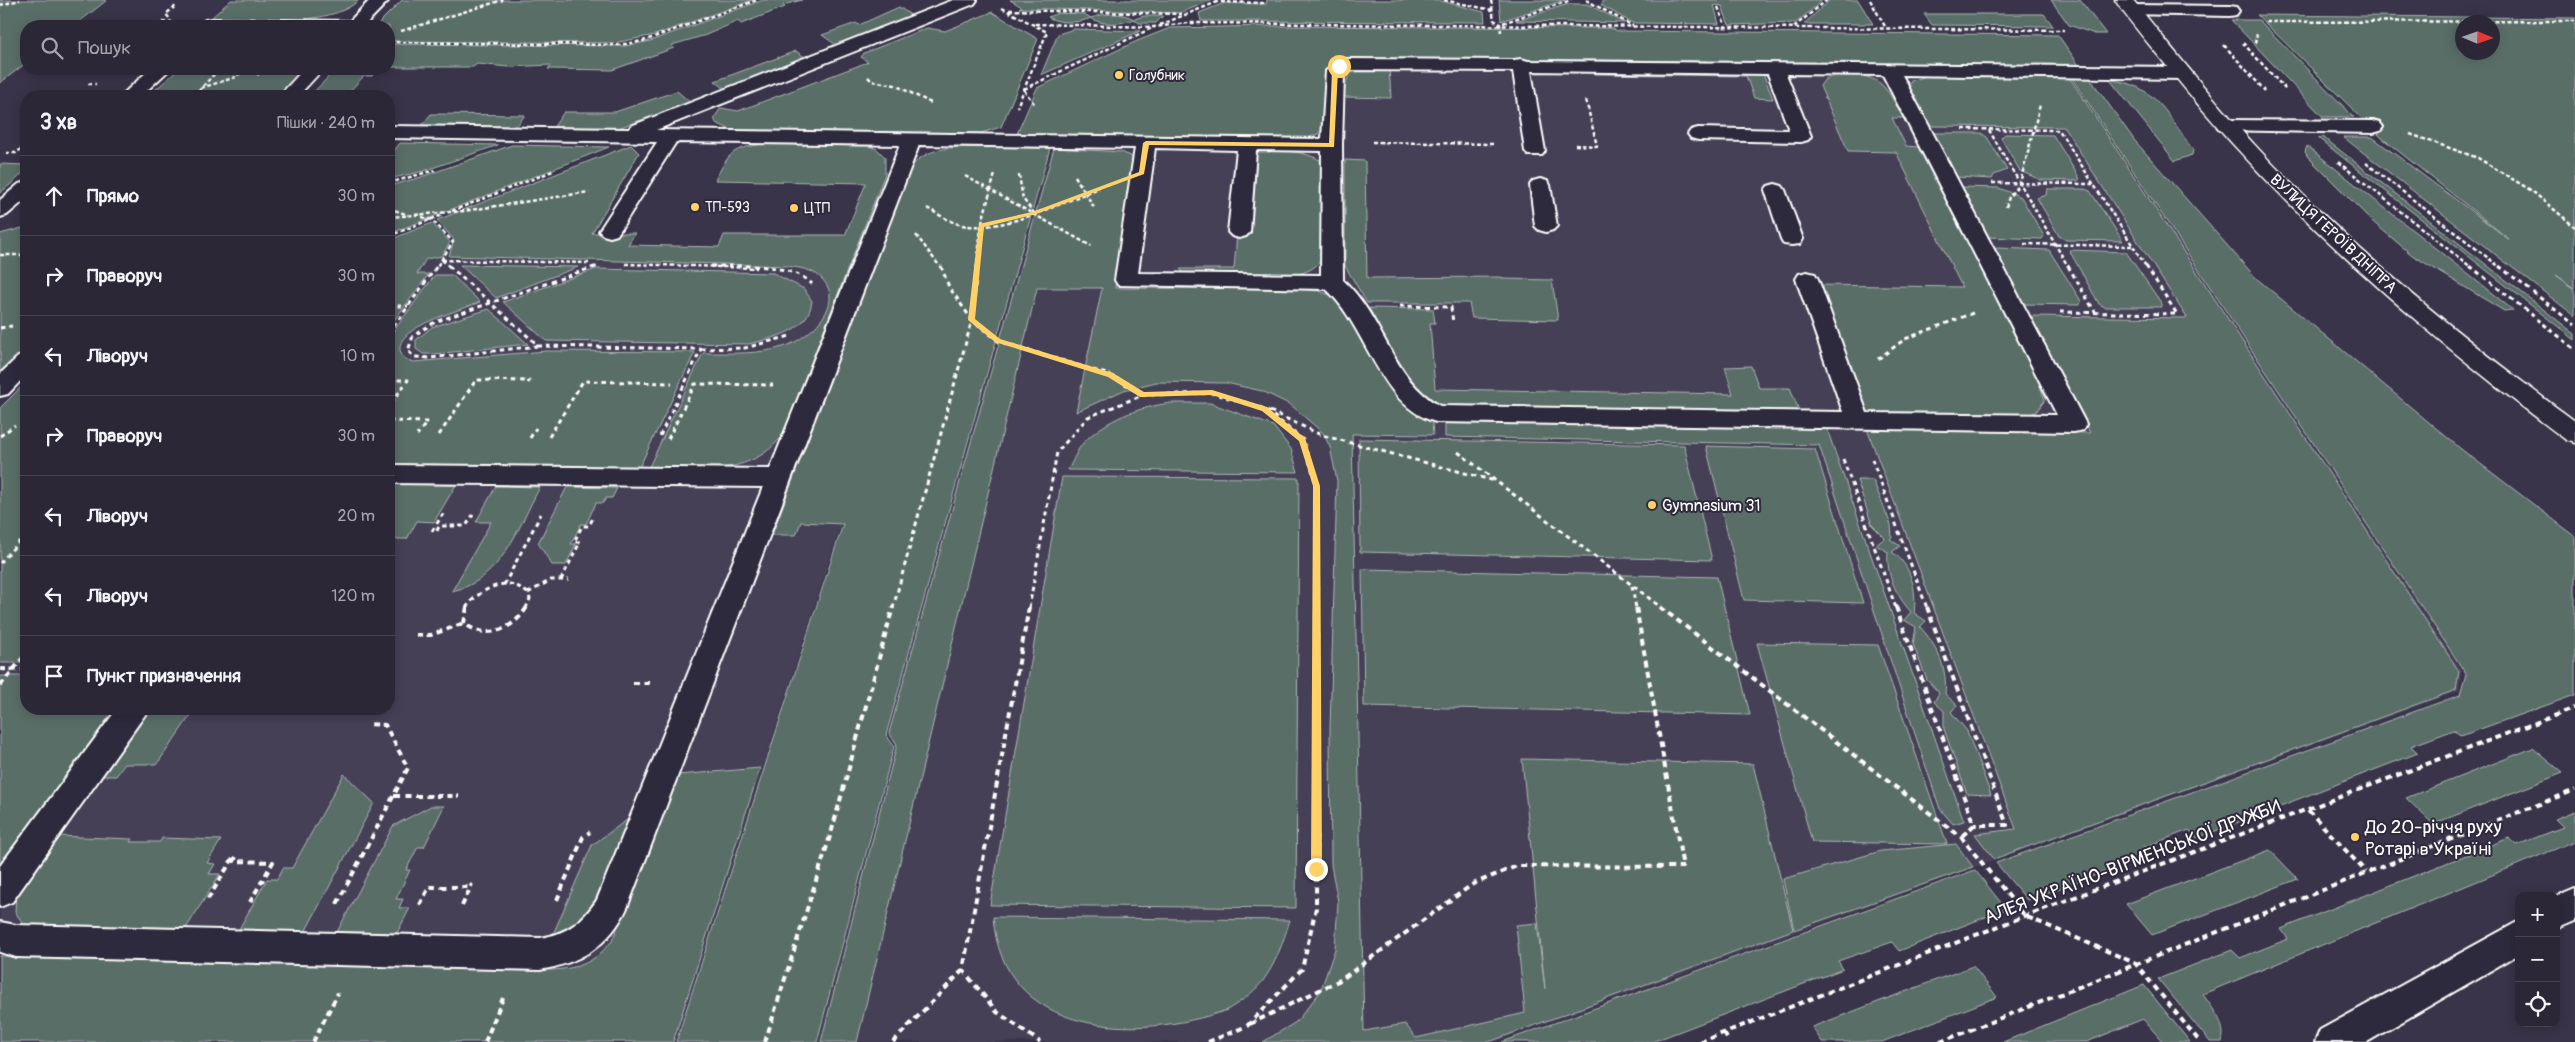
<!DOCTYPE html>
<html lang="uk">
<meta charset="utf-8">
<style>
:root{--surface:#2b2737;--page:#332f3f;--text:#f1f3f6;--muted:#a6a5ad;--line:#474452}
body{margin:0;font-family:Pangolin,sans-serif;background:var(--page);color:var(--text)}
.controls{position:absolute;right:15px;bottom:15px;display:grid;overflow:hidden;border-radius:10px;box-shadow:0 2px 12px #0003}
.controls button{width:45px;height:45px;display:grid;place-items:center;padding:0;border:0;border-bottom:1px solid var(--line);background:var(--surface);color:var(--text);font:25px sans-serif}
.compass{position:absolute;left:2455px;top:15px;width:45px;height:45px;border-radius:50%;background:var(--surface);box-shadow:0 2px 12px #0003;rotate:92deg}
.stop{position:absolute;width:15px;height:15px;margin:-11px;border:4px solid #ffd166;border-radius:50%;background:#fff}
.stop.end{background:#ffd166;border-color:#fff;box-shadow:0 1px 5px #0008}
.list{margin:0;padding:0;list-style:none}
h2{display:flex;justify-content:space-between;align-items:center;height:65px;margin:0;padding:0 20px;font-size:21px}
h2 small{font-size:16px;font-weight:400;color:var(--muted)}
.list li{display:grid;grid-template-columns:32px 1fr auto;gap:15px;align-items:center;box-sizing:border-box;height:80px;padding:0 20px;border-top:1px solid var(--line)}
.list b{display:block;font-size:19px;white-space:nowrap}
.list em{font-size:16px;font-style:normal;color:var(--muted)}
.icon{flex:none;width:28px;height:28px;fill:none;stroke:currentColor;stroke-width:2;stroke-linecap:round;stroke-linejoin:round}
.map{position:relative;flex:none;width:2575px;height:1042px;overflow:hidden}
.search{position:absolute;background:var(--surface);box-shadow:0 2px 12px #0003;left:20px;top:20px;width:375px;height:55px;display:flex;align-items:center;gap:12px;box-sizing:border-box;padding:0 18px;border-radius:20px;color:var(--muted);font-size:19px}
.panel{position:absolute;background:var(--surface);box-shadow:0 2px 12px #0003;left:20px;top:90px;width:375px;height:625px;border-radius:20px}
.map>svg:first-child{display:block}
.built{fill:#453f57}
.green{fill:#5a6e68;stroke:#acb6b4;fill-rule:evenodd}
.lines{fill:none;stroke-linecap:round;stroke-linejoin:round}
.lane-casing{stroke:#fff;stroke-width:4}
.secondary-casing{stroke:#fff;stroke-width:3}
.path-far2{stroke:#fff;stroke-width:2.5;stroke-dasharray:4 2.5;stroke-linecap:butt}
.path-far1{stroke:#fff;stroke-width:3;stroke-dasharray:4.5 4;stroke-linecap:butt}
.path{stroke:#fff;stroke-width:4;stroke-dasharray:6 4.5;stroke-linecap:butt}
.lane{fill:#2f2a3d;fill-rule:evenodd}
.secondary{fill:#2f2a3d;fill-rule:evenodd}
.route{fill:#ffd166}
.poi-dot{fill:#ffd166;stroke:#2f2a3d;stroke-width:2}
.labels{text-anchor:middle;stroke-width:4;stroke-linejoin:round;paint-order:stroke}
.far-poi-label{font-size:14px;fill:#fff;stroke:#2f2a3d;text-anchor:start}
.street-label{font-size:16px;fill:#fff;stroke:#2f2a3d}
.poi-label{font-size:16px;fill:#fff;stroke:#2f2a3d;text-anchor:start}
.near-poi-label{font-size:19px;fill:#fff;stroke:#2f2a3d;text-anchor:start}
.near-street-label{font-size:19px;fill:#fff;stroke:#2f2a3d}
</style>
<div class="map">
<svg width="2575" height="1042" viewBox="0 0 2575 1042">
<rect width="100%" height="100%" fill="#393449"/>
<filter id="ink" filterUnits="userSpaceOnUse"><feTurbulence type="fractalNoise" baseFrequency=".02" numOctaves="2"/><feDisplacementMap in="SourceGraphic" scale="10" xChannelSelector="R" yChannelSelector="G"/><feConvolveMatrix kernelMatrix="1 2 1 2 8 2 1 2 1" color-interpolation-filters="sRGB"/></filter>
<g filter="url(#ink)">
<g class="built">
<polygon points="1157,46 2055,55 2462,670 2459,691 1495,1042 818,1042 895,746 887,734 1054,141"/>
<polygon points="436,251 903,252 804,523 841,524 675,1042 0,1042 0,638 26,607 26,709 389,709 389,262"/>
</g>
<g class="green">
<polygon points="0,0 107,0 74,26 26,26 26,63 0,83"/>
<path d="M231,0H359C329,29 251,18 211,18Z"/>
<polygon points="402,0 753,0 655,35 614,43 389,41 389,26 376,26"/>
<polygon points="763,0 802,0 783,5 785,7 741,24 738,21 706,35 672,45 674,48 612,70 548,69 551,65 508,67 477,64 473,67 389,67 389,44 625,46 650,41"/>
<polygon points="1010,0 1213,0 1180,13 1019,8 1022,7"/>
<polygon points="1267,0 1438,0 1484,12 1485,22 1201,21 1199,13 1224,3 1266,4"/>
<polygon points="1499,0 1565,0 1501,21"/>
<polygon points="1604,0 1823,0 1796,23 1729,25 1722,6 1714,5 1719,24 1632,23 1601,5"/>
<polygon points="1830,0 1858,0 1873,24 1804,24"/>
<polygon points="2051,0 2080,0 2106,34 2095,34 2069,25"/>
<polygon points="1568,4 1587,4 1625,23 1516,21"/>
<polygon points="899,7 915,18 839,47 822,35 856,23 859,25"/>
<polygon points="992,12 1038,39 1001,127 981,133 731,130 716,123 714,118 721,108 738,111 868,62 861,57 864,53 927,28 945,31"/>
<path d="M1058,13L1084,14L1091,18C1104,13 1122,12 1134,19L1144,16H1163L1156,23H1139L1134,19C1123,24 1101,26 1091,18C1080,23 1058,24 1048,17Z"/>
<polygon points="1924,14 2044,14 2053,26 1932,25"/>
<path d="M2257,15L2575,18V288L2556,275L2575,289V316L2343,137H2372L2510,240L2382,138ZM2462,22H2492V52H2462Z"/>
<polygon points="2231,20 2259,20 2354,117 2323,117"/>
<polygon points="1273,26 1611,28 1618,31 2058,35 2081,68 1707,63 1706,61 1352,58 1336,60 1327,68 1325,126 1318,134 1305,139 1016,136 1037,88 1137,41 1170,28"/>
<polygon points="1074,29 1140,31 1041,75 1058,34"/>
<polygon points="796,51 806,58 725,89 715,81"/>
<path d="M1389,67L1391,98L1344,97C1346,63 1360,68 1389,67Z"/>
<polygon points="179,69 307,69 279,96 148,96"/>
<polygon points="336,69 379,69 372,76 364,76 345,96 310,96"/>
<polygon points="1595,70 1763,73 1773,99 1754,98 1746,76 1595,74"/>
<path d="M1838,75C1880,73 1885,84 1903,118H1892L1906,146L1918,147L2036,375L2045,400L2036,412L2021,417L1865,414L1818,285L1962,287L1896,152L1848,151L1820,86L1825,79Z"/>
<polygon points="1926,76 2069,77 2459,671 2456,690 1994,859 1975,834 2016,829 1867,429 2090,433 2030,319 2031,316 2187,318 2064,127 1926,126 1908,87 1911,81"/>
<polygon points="2071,77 2089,77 2135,141 2256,278 2461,449 2575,536 2575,695 2461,736 2454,730 2411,746 2418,753 2197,838 2189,830 2142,848 2149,856 2027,900 1996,863 2460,695 2466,674"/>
<path d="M2110,80C2155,83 2169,117 2193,150L2192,155L2175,161Z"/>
<polygon points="677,91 691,103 618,128 553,128 564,112 615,112"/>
<polygon points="431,114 525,115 516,127 421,126"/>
<polygon points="1933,133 1981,133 1987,137 2007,170 1994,175 1992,179 1955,177"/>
<polygon points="2005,134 2053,135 2080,179 2077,181 2041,180 2020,171 2001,138"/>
<polygon points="2323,137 2575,334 2575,340 2318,138"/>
<polygon points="400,143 498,145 424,171 389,179 389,157"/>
<path d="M765,144L869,146L877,149L885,157V174L783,434C753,478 695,469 648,469L703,353C731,353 760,355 786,346C811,337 848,302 820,277C812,269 798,268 788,266L449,256L454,240L437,220L631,145L639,153L592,233H635L628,245L719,247L724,235H845L866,183L715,180C730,152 731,148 765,144Z"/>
<polygon points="512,145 609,147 389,234 389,186 418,178"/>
<polygon points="2307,146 2513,310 2504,311 2412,255 2373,222 2308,157 2305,152"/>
<path d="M960,147L1050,148L886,735L894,746L817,1042H676L843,524L801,522L796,535H772L910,170C919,152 942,148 960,147Z"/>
<path d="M1054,148L1121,152L1131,156L1135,165L1115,288L1297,289L1319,291L1333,296L1343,304L1389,385C1402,402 1412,414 1432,422L1433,435L1352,434L1364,1031L1405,1024L1416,1038L1525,1013L1516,925L1537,923L1545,989L1522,759L1753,764L1793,930L1489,1042H1263L1296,1022L1320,992L1335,949L1338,902L1331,865L1330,729L1337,481L1330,447L1323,433L1291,405L1262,391L1226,383L1156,382L1124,390L1076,412L1102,288H1037L857,1042H821L897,744L889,733Z"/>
<path d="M1257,151C1280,151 1303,149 1323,162V256C1317,269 1305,273 1292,275H1186L1180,269H1234L1237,234L1250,235Z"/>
<polygon points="1345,160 1365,161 1367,278 1502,277 1503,279 1552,280 1558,320 1472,318 1469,303 1367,303 1345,266"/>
<path d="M0,164L26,165C24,176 9,185 0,193Z"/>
<polygon points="1962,187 1999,188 2021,197 2044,236 2042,239 1987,237 1960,189"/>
<polygon points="2047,189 2085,189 2090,191 2123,241 2066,240 2059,236 2037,198 2046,195"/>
<polygon points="432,223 450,242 442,256 426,259 417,274 429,274 389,327 389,240"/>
<polygon points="26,227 26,348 0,374 0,234"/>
<polygon points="1997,248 2049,250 2081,301 2080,305 2023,304 1994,249"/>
<polygon points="2069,250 2126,252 2162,304 2162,307 2105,307 2099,304"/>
<polygon points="460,265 578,267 496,298"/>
<path d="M596,269L773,273L804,289L812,301C808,332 775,337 749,344L546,341L503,302Z"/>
<path d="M435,275H452L480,302C463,310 396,326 400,350C402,358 406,360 413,362L546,351L695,352L639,468L389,466V337Z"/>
<path d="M1369,308L1433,309L1435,323H1430L1435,389L1733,394L1725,367L1751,366L1759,388H1790L1800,413L1448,406C1407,396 1388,341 1369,308Z"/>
<polygon points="489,309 528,344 434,354 423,354 416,349 416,340 432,327"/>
<polygon points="26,382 26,663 0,663 0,408"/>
<path d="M1171,403H1210L1273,426L1291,449L1298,472L1068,470C1073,461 1077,450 1083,443C1106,419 1139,407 1171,403Z"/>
<polygon points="1445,423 1827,429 1964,821 1953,824 1940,809 1819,445 1445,437"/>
<polygon points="1359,439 1684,445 1712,560 1360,552"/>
<polygon points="1706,446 1815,449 1863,603 1744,600"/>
<polygon points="1062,477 1299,478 1296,908 990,905"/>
<path d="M1857,480H1873L1891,525L1892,537L1890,539L1900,546L1892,552C1912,565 1917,592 1914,613L1926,621L1920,627C1937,645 1948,669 1945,694L1957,705L1951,712L1967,731L1991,795L1967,794L1944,729V711L1934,702L1939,693L1927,680L1913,644L1916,627L1904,620L1911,612C1896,595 1886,575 1888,552L1876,545L1885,538L1872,525Z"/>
<polygon points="389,484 456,485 434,522 417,521 407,539 389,539"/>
<path d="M496,486L540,487C518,527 502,581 452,591L491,522H476Z"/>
<polygon points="567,487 617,488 612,498 606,498 603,503 596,503 586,524 581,524 571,544 576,544 566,565 552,565 538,543"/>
<polygon points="1362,569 1717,577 1750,715 1364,706"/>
<polygon points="1757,643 1878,645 1947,844 1812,842"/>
<polygon points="0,676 26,676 26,709 119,709 0,869"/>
<polygon points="148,709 195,709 157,764 125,764 116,776 99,776"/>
<polygon points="2533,748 2563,773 2433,824 2406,798"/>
<path d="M760,768L673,1042H0V956L552,970C581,968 593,963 612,941L678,775Z"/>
<polygon points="344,774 374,803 305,932 238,931 267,879 277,879 283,868 292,868"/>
<polygon points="431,806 444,806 424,847 418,847 406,870 410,870 396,899 403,899 399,908 410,908 397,933 337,932 393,826"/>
<path d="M2575,811V841L2203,994C2212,1009 2227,1023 2222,1042H2210L2158,979L2232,950L2240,958L2288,939L2281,929L2509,838L2517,845L2563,827L2555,819Z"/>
<polygon points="631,817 588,916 575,930 543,938 554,932 592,845"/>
<polygon points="57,836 132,839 130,842 160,842 162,838 221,840 207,863 215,864 209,874 220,874 185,930 25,926 15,912 16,893"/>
<polygon points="1956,844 1973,867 1794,930 1783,879 1881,851"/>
<polygon points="2270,850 2298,879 2152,935 2126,904"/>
<polygon points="1975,870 2006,909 1899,951 1892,942 1838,961 1843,969 1652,1042 1502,1042"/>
<path d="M993,917L1290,920C1283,942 1276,964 1262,982C1253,993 1239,1003 1227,1010C1136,1042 1002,1037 993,917Z"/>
<polygon points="1973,966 1997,997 1882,1042 1822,1042 1812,1027"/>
<polygon points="2144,985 2190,1042 2163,1042 2143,1019 2087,1042 2003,1042"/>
</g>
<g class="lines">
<g class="lane-casing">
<g id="lane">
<polygon points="370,0 389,0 364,26 200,26 205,20 211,19 350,21"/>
<path d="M953,0H977L974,4L656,130L1322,139L1326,71L1338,60L1344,59L1514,60L1521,59L1528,61L2182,67L2188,69L2191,73L2188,77L2182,79L1902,75L2086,424L2083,430L2074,432L1436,422C1379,406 1367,326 1326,289L1118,285L1115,280L1135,148L919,145L627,908C609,946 580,963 540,970L16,957L0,952V922L16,925L540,938C567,934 582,922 597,900L763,487L389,483V465L770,469L900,145L676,142L617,235L610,237L603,235L599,231L657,142L389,138V126L629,129L631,126ZM1348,70L1513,71L1525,151L1528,155H1542L1545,151L1531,71L1768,74L1789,130L1698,128L1691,130L1688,134L1691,138L1698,140L1801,142L1808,140L1811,136L1786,74L1883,75L2057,415L1867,413L1818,279L1815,274L1807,272L1799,274L1796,279L1843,412L1440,406C1392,380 1383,316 1343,280L1342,145L1344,73ZM1155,148L1237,150L1228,232L1232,236L1239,238L1246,236L1250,232L1256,150L1322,151L1321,275L1138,273Z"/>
<polygon points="2132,5 2230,6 2236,7 2239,11 2236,15 2230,16 2126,14 2123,10 2126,6"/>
<polygon points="150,69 170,69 141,96 121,96"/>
<polygon points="304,69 323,69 298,96 279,96"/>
<polygon points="2227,120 2373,121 2380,123 2383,127 2380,131 2373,133 2220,130 2217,126 2220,122"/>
<polygon points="1540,179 1547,181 1550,185 1557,226 1553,230 1546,232 1539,230 1535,226 1530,185 1533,181"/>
<polygon points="26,182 26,199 7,215 0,217 0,200 19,184"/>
<polygon points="1775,184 1782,186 1785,190 1803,239 1800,244 1792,245 1784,244 1781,239 1765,190 1768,186"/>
<polygon points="26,355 26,375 8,394 0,396 0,374 18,357"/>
<polygon points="117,709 149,709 12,902 0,907 0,866"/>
<polygon points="2575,889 2575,921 2556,929 2556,897"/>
<polygon points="2519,921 2519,954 2367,1042 2315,1042 2320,1030"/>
</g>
</g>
<g class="secondary-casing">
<path id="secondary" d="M2115,0H2133C2184,63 2234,126 2291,183C2379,271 2475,348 2575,421V443L2566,440C2420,330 2283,212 2169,69C2151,46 2131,24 2115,0Z"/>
</g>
<g class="path-far2">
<polyline points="1444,0 1492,10"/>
<polyline points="1491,0 1494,20 1500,24 1501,32"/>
<polyline points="1586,0 1633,26"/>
<polyline points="1870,0 1886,28"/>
<polyline points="1221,2 1263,3 1263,0"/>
<polyline points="0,5 20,0"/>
<polyline points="1718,7 1726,27"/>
<polyline points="1002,8 1047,32 1017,107"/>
<polyline points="1009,10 1183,14"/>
<polyline points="169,18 166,14 177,5"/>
<polyline points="162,22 169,23 172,20"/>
<polyline points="2266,22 2575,21"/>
<polyline points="1503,23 1571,0"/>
<polyline points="1035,24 1154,27 1189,23 2064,30"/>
<polyline points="1160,25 1222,0"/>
<polyline points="1794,27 1827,0"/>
<polyline points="401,31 503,0"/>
<polyline points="389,42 619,45 643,41 757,0"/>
<polyline points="2243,43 2286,90"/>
<polyline points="2255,43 2257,34"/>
<polyline points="2224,45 2265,91"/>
<polyline points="252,69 259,75"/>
<polyline points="868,77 872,81 895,85 931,103"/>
<polyline points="88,84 96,84"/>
<polyline points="201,88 236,77 244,69"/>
<polyline points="1024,89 1154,27"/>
<polyline points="1024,90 1035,105"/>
<polyline points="194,96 219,69"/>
<polyline points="1963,129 2059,130 2147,268"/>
<polyline points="1989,130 2069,268"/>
<polyline points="2410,134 2478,158 2532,191 2575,227"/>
<polyline points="1372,142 1493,144"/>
<polyline points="1575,145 1597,146 1586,100"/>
<polyline points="6,153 16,153 25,146"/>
<polyline points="2338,162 2472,268"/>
<polyline points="2366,163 2501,268"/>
<polyline points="1019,175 1023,199 1034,213"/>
<polyline points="965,176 1091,246"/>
<polyline points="1075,176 1095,209"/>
<polyline points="389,183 435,170"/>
<polyline points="1992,183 2093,184"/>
<polyline points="2006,207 2009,197 2020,183 2040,105"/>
<polyline points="389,208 408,215"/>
<path d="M927,208C938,214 950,222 962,225C1003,233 1061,203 1099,188"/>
<polyline points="452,211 553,171"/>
<polyline points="389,217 464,211 589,192"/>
<polyline points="422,217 432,220 453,242 436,268"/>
<polyline points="916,235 941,268"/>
<polyline points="389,236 442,215"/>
<polyline points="2024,244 2132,246"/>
<polyline points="0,255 26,255"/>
<polyline points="442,260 591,263"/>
<polyline points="442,260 451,268"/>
<polyline points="625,264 757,268"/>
<polyline points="593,268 598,266"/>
<polyline points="977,268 981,226 995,174"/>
</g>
<g class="path-far1">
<polyline points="449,266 539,346 701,349 659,438"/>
<path d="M711,266C742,267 788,261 812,284"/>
<polyline points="941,266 949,287 972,320 998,341 1110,375 1143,395"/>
<polyline points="2068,266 2095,312"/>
<polyline points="2146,266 2177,314"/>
<polyline points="2470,266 2575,349"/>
<polyline points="2499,266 2575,325"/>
<polyline points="389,306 408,306"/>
<polyline points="1400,306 1451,307 1453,323"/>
<polyline points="2060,312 2176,314"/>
<polyline points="0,328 12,326"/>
<polyline points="389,333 437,266"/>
<polyline points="538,346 430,358 414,357 408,351 413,336 435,322 597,266"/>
<polyline points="701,349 745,348 790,336"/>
<polyline points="1878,359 1905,339 1973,313"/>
<polyline points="389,380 408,380 389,406"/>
<polyline points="1270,411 1321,435 1495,481"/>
<polyline points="389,421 427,422 417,435"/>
<polyline points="439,435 476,380 529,381 528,383"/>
<polyline points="0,436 15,425"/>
<polyline points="549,437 583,381 672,383"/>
<polyline points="530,438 536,428"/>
<polyline points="668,439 695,384 773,385"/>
<polyline points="1458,452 1662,608"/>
<polyline points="1843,459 1896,608"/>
<polyline points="1872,459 1927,608"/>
<polyline points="432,531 443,514"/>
<polyline points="437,531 439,526 466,526 473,515"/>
<polyline points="0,563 26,534"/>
<polyline points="561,580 580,542 574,542 582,526 589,526 594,516"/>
<polyline points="504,585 541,514"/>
<polyline points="1632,586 1636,608"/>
<polyline points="528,593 551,580 569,580"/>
<path d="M466,608C474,595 497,580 514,585C519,586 524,591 528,593L530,599L526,608"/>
<polyline points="893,608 972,320 977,266"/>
<polyline points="1029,608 1057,452 1088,417 1143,395 1212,393 1265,409 1303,440 1317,486 1317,608"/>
</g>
<g class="path">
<path d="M467,607L464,623C486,641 513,630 527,607"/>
<polyline points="1029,607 963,970 997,1012 1040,1042"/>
<polyline points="1660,607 1961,837 2025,916 2135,963 2200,1042"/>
<polyline points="1896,607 1974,825 1961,837"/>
<polyline points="1927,607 2007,825 1974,825"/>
<polyline points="416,635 431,635 464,623"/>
<polyline points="0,669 26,670"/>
<polyline points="633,683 652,683"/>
<polyline points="0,686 26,654"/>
<polyline points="394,796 459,796"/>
<polyline points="2308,810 2366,872"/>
<polyline points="236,857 234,861 273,862 250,902"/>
<polyline points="208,899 233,858"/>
<polyline points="557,900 583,837 590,832"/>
<polyline points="337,904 408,768 385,725 368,724"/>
<polyline points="420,905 429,887 468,887 469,884"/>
<polyline points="462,906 472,884"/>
<polyline points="1250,1024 1342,979 1473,884 1517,866 1683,867 1636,607"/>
<polyline points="1724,1033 1729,1042"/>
<polyline points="313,1042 338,993"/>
<polyline points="485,1042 503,998"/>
<polyline points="765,1042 832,830 893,607"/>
<polyline points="893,1042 963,970"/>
<polyline points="1208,1042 1247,1026 1302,969 1316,908 1317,607"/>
<polyline points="1700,1042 2025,916 2575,708"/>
<polyline points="1940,1042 2575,790"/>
</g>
<use href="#lane" class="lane"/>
<use href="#secondary" class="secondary"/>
</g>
</g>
<polygon class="route" points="1337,65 1342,66 1338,71 1334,147 1149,145 1144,174 1036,214 984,227 975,319 1000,339 1113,373 1144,392 1212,390 1267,407 1305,438 1320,486 1322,869 1316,874 1311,869 1313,486 1299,441 1262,411 1212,395 1140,397 1108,377 995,342 968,320 979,224 1032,212 1139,172 1143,143 1146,141 1329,143 1332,71"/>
<g class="poi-dot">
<circle cx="1119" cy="75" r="5"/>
<circle cx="695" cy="207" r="5"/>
<circle cx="794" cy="208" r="5"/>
<circle cx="1652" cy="505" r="5"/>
<circle cx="2355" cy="837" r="5"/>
</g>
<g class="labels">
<g class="far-poi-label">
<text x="1129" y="80">Голубник</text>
<text x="705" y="212">ТП-593</text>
<text x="804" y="213">ЦТП</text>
</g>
<g class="street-label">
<text transform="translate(2334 233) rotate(43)" y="6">ВУЛИЦЯ ГЕРОЇВ ДНІПРА</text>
</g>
<g class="poi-label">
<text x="1662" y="511">Gymnasium 31</text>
</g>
<g class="near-poi-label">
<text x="2365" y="833">До 20-річчя руху<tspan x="2365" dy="22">Ротарі в Україні</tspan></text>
</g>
<g class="near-street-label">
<text transform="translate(2132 861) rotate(-21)" y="7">АЛЕЯ УКРАЇНО-ВІРМЕНСЬКОЇ ДРУЖБИ</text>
</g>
</g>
</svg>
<div class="controls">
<button>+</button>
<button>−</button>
<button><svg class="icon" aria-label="locate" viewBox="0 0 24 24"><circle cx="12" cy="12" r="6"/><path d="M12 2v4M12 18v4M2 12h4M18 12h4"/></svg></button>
</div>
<svg class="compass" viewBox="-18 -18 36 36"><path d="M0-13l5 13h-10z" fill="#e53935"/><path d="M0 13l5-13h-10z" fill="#a6a5ad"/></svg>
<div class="stop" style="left:1339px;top:66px"></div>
<div class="stop end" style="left:1316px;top:869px"></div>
<div class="search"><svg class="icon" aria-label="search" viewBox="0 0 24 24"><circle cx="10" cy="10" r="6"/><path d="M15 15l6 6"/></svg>Пошук</div>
<section class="panel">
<h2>3 хв<small>Пішки · 240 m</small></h2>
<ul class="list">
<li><svg class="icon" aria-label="ahead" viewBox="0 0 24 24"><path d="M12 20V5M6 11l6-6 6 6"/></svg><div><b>Прямо</b></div><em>30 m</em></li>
<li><svg class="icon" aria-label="right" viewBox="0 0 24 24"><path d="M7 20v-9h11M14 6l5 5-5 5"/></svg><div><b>Праворуч</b></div><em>30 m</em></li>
<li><svg class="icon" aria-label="left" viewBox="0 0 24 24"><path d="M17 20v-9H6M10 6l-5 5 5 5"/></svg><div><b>Ліворуч</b></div><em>10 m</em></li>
<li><svg class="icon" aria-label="right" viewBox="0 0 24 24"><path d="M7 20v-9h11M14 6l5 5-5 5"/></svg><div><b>Праворуч</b></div><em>30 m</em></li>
<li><svg class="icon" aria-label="left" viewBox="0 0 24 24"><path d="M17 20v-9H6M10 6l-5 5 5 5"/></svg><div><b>Ліворуч</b></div><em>20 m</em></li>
<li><svg class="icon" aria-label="left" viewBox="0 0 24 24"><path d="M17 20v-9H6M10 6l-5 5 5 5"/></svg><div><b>Ліворуч</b></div><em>120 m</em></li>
<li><svg class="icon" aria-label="arrive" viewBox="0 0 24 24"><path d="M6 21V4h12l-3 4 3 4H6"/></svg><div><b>Пункт призначення</b></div></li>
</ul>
</section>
</div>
